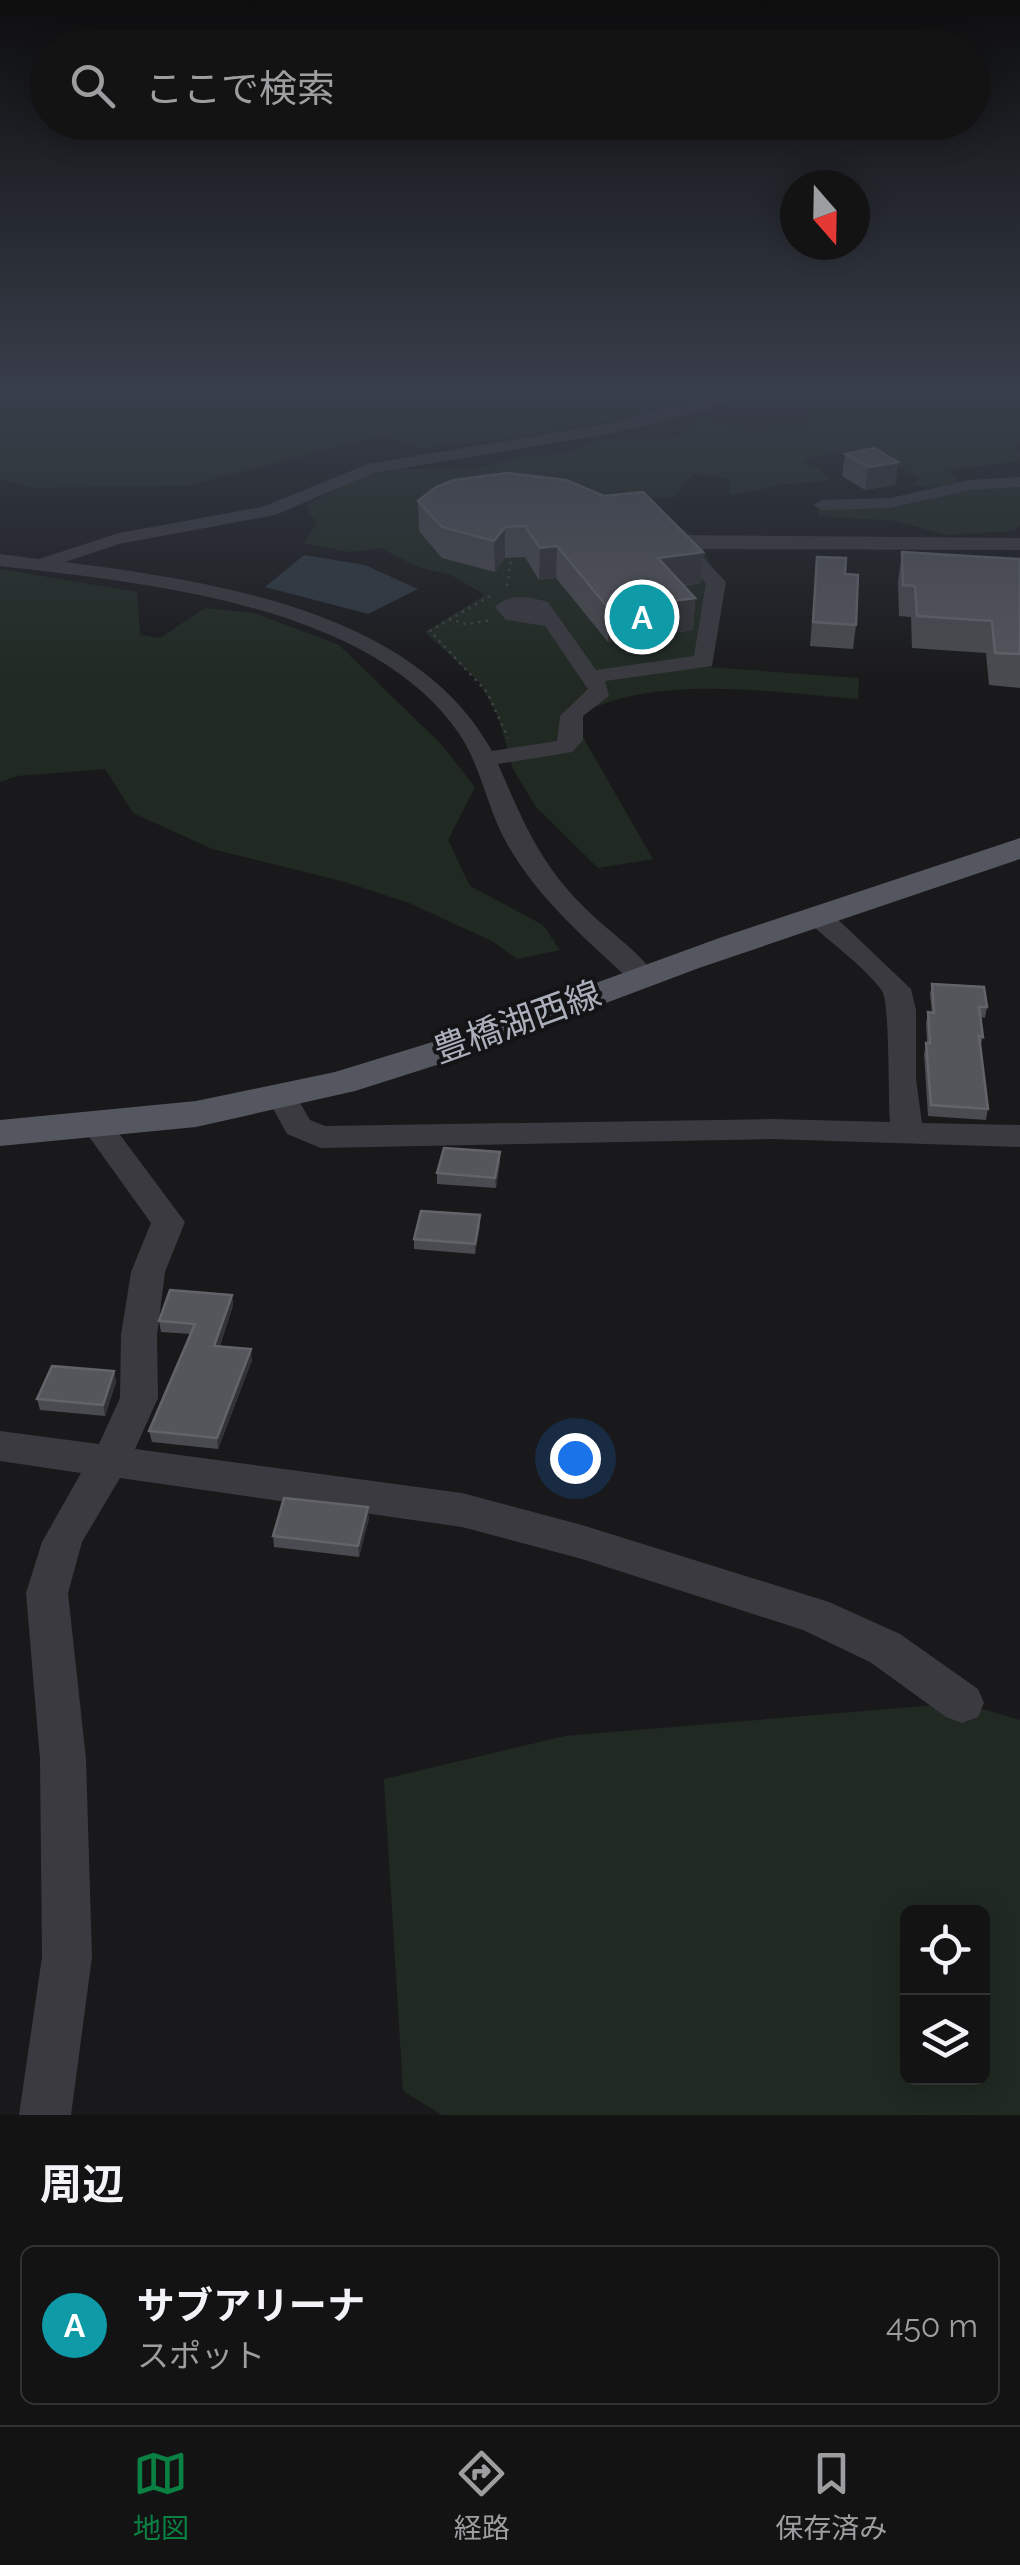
<!DOCTYPE html>
<html lang="ja">
<meta charset="utf-8">
<style>
:root{--surface:#131314;--page:#202022;--text:#f1f3f6;--muted:#9d9ea0;--line:#323234;--accent:#0b8043}
body{margin:0;font-family:Raleway,"Noto Sans JP",sans-serif;background:var(--page);color:var(--text)}
.controls{position:absolute;right:30px;bottom:30px;display:grid;overflow:hidden;border-radius:15px;box-shadow:0 5px 25px #0003}
.controls button{width:90px;height:90px;display:grid;place-items:center;padding:0;border:0;border-bottom:2px solid var(--line);background:var(--surface);color:var(--text);font:50px sans-serif}
.compass{position:absolute;left:780px;top:170px;width:90px;height:90px;border-radius:50%;background:var(--surface);box-shadow:0 5px 25px #0003;rotate:160deg}
.you{position:absolute;left:575px;top:1458px;width:35px;height:35px;margin:-25px;border:8px solid #fff;border-radius:50%;background:#1a73e8;box-shadow:0 0 0 15px #1a73e833}
.badge{display:grid;place-items:center;width:65px;height:65px;border-radius:50%;background:var(--accent);color:#fff;font-size:32px;font-weight:700}
.pin{position:absolute;translate:-50% -50%;border:5px solid #fff;box-shadow:0 2px 10px #0006}
.list{margin:0;padding:0;list-style:none}
h2{display:flex;justify-content:space-between;align-items:center;height:130px;margin:0;padding:0 40px;font-size:42px}
h2 small{font-size:32px;font-weight:400;color:var(--muted)}
.list li{display:grid;grid-template-columns:65px 1fr auto;gap:30px;align-items:center;box-sizing:border-box;height:160px;margin:0 20px 20px;padding:0 20px;border:2px solid var(--line);border-radius:15px}
.list b{display:block;font-size:38px;white-space:nowrap}
.list p{margin:0;font-size:32px;white-space:nowrap;color:var(--muted)}
.list em{font-size:32px;font-style:normal;color:var(--muted)}
.icon{flex:none;width:55px;height:55px;fill:none;stroke:currentColor;stroke-width:2;stroke-linecap:round;stroke-linejoin:round}
.map{position:relative;flex:none;width:1020px;height:2115px;overflow:hidden}
.search{position:absolute;background:var(--surface);box-shadow:0 5px 25px #0003;left:30px;right:30px;top:30px;height:110px;display:flex;align-items:center;gap:25px;box-sizing:border-box;padding:0 35px;border-radius:55px;color:var(--muted);font-size:38px}
.sheet{height:310px;background:var(--surface)}
nav{display:flex;justify-content:space-around;align-items:center;box-sizing:border-box;height:140px;border-top:2px solid var(--line);background:var(--surface);font-size:28px;color:var(--muted)}
nav a{display:grid;justify-items:center;gap:5px}
nav .on{color:var(--accent)}
.map>svg:first-child{display:block}
.green{fill:#202a22;fill-rule:evenodd}
.water{fill:#2e3740}
.lines{fill:none;stroke-linecap:round;stroke-linejoin:round}
.path{stroke:#3f4147;stroke-width:2.5;stroke-dasharray:2.5 5;stroke-linecap:butt}
.minor{fill:#3a3a40;fill-rule:evenodd}
.major{fill:#555760;fill-rule:evenodd}
.wall{fill:#4a4b50}
.shaded-wall{fill:#323336}
.building{fill:#55565c;stroke:#62646a;stroke-width:2.5}
.labels{text-anchor:middle;stroke-width:8;stroke-linejoin:round;paint-order:stroke}
.street-label{font-size:35px;fill:#abafbb;stroke:#141416}
</style>
<div class="map">
<svg width="1020" height="2115" viewBox="0 0 1020 2115">
<rect width="100%" height="100%" fill="#19191b"/>
<g class="green">
<polygon points="0,391 85,391 103,402 116,405 184,399 200,391 356,391 429,402 464,397 469,391 708,391 677,408 522,437 422,448 384,435 186,486 32,488 0,479"/>
<path d="M1020,391V444L1014,446L1020,452V461L949,470L961,484L928,488L914,484L920,478C875,456 852,443 803,461L819,469L830,479C815,484 803,482 787,484C768,485 751,494 729,495V479L693,474L675,497L577,502C607,508 679,515 698,541C708,555 710,567 724,582L708,667L859,678L858,699C773,693 658,673 581,714L580,732L653,859L598,868L536,807L513,769L498,716L479,682L425,632L485,595L451,575L418,567L380,548L350,552L303,543L317,524L305,506L358,477L400,469L476,468L521,456L569,453L599,440L680,437L699,417L749,428L803,425L811,392Z"/>
<polygon points="1020,485 1020,525 1013,531 946,535 896,521 818,516 818,507 911,504 970,488"/>
<polygon points="0,569 137,592 140,635 160,638 205,608 254,613 339,645 441,744 475,787 448,840 470,886 543,925 560,950 517,959 492,941 409,903 345,882 212,849 133,813 105,769 17,776 0,782"/>
<path d="M962,1703L1020,1720V2115H442L403,2091L384,1779L565,1736ZM908,1912H982V2078H908Z"/>
</g>
<polygon class="water" points="304,555 365,565 418,589 368,614 265,587"/>
<g class="lines">
<g class="path">
<polyline points="507,586 511,560"/>
<polyline points="490,596 430,631 487,692 508,738"/>
<polyline points="449,619 466,624 493,620"/>
</g>
<g class="minor">
<path d="M728,391H752L706,410L612,433L374,473L275,515L119,544L65,562C209,581 414,609 492,751L557,741L560,716L588,689L545,626L506,620L495,607C509,593 530,597 548,602L596,670L694,656L706,583L668,543V535L1020,538V550L695,549L726,582L712,666L605,681L609,696L583,716V740L572,752L498,764C523,821 538,860 582,905C605,929 637,949 656,976L652,982H632C586,939 535,896 505,840C487,807 481,767 460,735C371,603 144,583 0,566V554L39,559L119,533L262,507L368,464L612,423Z"/>
<polygon points="1020,477 1020,487 970,490 890,508 822,510 813,505 822,500 890,498 970,480"/>
<path d="M818,908L828,910L911,989L916,1010V1079L922,1123L1020,1125V1147L772,1139L321,1148L287,1134L266,1096L270,1089H292L310,1120L325,1126L772,1119L890,1122C888,1099 890,1002 882,991C869,971 827,939 808,922L805,916Z"/>
<polygon points="98,1117 109,1120 185,1222 165,1272 157,1335 158,1398 135,1449 462,1493 582,1525 829,1602 900,1634 978,1689 984,1703 978,1717 962,1723 946,1717 870,1662 803,1630 582,1559 462,1527 120,1478 82,1542 68,1593 86,1759 92,1957 71,2115 19,2115 42,1957 40,1759 26,1593 42,1542 81,1473 0,1461 0,1431 99,1444 120,1398 121,1335 131,1272 151,1223 82,1127 87,1120"/>
</g>
<polygon class="major" points="1020,838 1020,859 699,968 465,1056 355,1091 196,1127 0,1146 0,1120 196,1101 335,1072 439,1040 722,937"/>
</g>
<g class="wall">
<polygon points="845,454 898,462 895,485 865,490 842,476"/>
<polygon points="418,501 703,552 701,583 684,586 695,598 693,630 608,642 556,578 539,580 525,557 505,558 495,572 442,558 419,531"/>
<polygon points="902,552 1020,559 1020,688 989,685 986,653 912,648 911,617 899,616 898,582"/>
<polygon points="817,557 845,574 856,625 853,649 810,646"/>
<polygon points="932,984 987,1007 985,1018 981,1017 983,1037 980,1047 988,1109 986,1120 928,1116 924,1054 927,1043 926,1023 928,1012 932,1013 930,994"/>
<polygon points="500,1152 500,1162 496,1188 437,1184 437,1173"/>
<polygon points="480,1226 475,1254 414,1249 414,1239"/>
<polygon points="232,1295 233,1305 220,1346 252,1360 218,1449 152,1442 149,1431 191,1334 161,1332 159,1321"/>
<polygon points="114,1371 116,1382 105,1416 40,1410 37,1399"/>
<polygon points="369,1518 359,1557 274,1547 273,1536"/>
</g>
<g class="shaded-wall">
<polygon points="898,462 895,485 865,490 868,467"/>
<polygon points="505,527 505,558 495,572 494,541"/>
<polygon points="557,546 556,578 539,580 540,548"/>
<polygon points="703,552 701,583 656,589 658,558"/>
<polygon points="695,598 693,630 608,642 609,609"/>
<polygon points="500,1152 500,1162 496,1188 495,1178"/>
<polygon points="480,1215 480,1226 475,1254 475,1244"/>
<polygon points="232,1295 233,1305 216,1357 214,1346"/>
<polygon points="251,1349 252,1360 218,1449 217,1438"/>
<polygon points="114,1371 116,1382 105,1416 103,1405"/>
<polygon points="368,1507 369,1518 359,1557 358,1546"/>
</g>
<g class="building">
<polygon points="874,448 898,462 868,467 845,454"/>
<polygon points="507,473 566,480 604,496 643,492 703,552 658,558 695,598 609,609 557,546 540,548 525,526 505,527 494,541 442,527 418,501 436,487 454,480"/>
<polygon points="902,552 1020,559 1020,654 995,653 992,621 917,616 915,586 903,585"/>
<polygon points="817,557 846,558 845,574 858,575 856,625 813,622"/>
<polygon points="932,984 984,987 987,1007 979,1007 983,1037 979,1036 988,1109 931,1105 926,1043 930,1043 928,1012 934,1013"/>
<polygon points="444,1148 500,1152 495,1178 437,1173"/>
<polygon points="421,1211 480,1215 475,1244 414,1239"/>
<polygon points="170,1290 232,1295 214,1346 251,1349 217,1438 149,1431 195,1324 159,1321"/>
<polygon points="52,1366 114,1371 103,1405 37,1399"/>
<polygon points="284,1498 368,1507 358,1546 273,1536"/>
</g>
<linearGradient id="sky" x2="0" y2="1"><stop stop-color="#0e0e0f"/><stop offset="0.57" stop-color="#383e4a"/><stop offset="1" stop-color="#383e4a" stop-opacity="0"/></linearGradient>
<rect width="1020" height="687" fill="url(#sky)"/>
<g class="labels">
<g class="street-label">
<text transform="translate(517 1022) rotate(-20)" y="12">豊橋湖西線</text>
</g>
</g>
</svg>
<div class="controls">
<button><svg class="icon" aria-label="locate" viewBox="0 0 24 24"><circle cx="12" cy="12" r="6"/><path d="M12 2v4M12 18v4M2 12h4M18 12h4"/></svg></button>
<button><svg class="icon" aria-label="layers" viewBox="0 0 24 24"><path d="M12 4l9 5-9 5-9-5zM3 14l9 5 9-5"/></svg></button>
</div>
<svg class="compass" viewBox="-18 -18 36 36"><path d="M0-13l5 13h-10z" fill="#e53935"/><path d="M0 13l5-13h-10z" fill="#9d9ea0"/></svg>
<div class="you"></div>
<div class="pin badge" style="left:642px;top:617px;background:#0f9aa8">A</div>
<div class="search"><svg class="icon" aria-label="search" viewBox="0 0 24 24"><circle cx="10" cy="10" r="6"/><path d="M15 15l6 6"/></svg>ここで検索</div>
</div>
<section class="sheet">
<h2>周辺<small></small></h2>
<ul class="list">
<li><span class="badge" style="background:#0f9aa8">A</span><div><b>サブアリーナ</b><p>スポット</p></div><em>450 m</em></li>
</ul>
</section>
<nav>
<a class="on"><svg class="icon" aria-label="map" viewBox="0 0 24 24"><path d="M3 6l6-2 6 2 6-2v14l-6 2-6-2-6 2zM9 4v14M15 6v14"/></svg>地図</a>
<a><svg class="icon" aria-label="directions" viewBox="0 0 24 24"><path d="M12 3l9 9-9 9-9-9zM9 14v-3h6M13 9l2 2-2 2"/></svg>経路</a>
<a><svg class="icon" aria-label="saved" viewBox="0 0 24 24"><path d="M7 4h10v16l-5-4-5 4z"/></svg>保存済み</a>
</nav>
